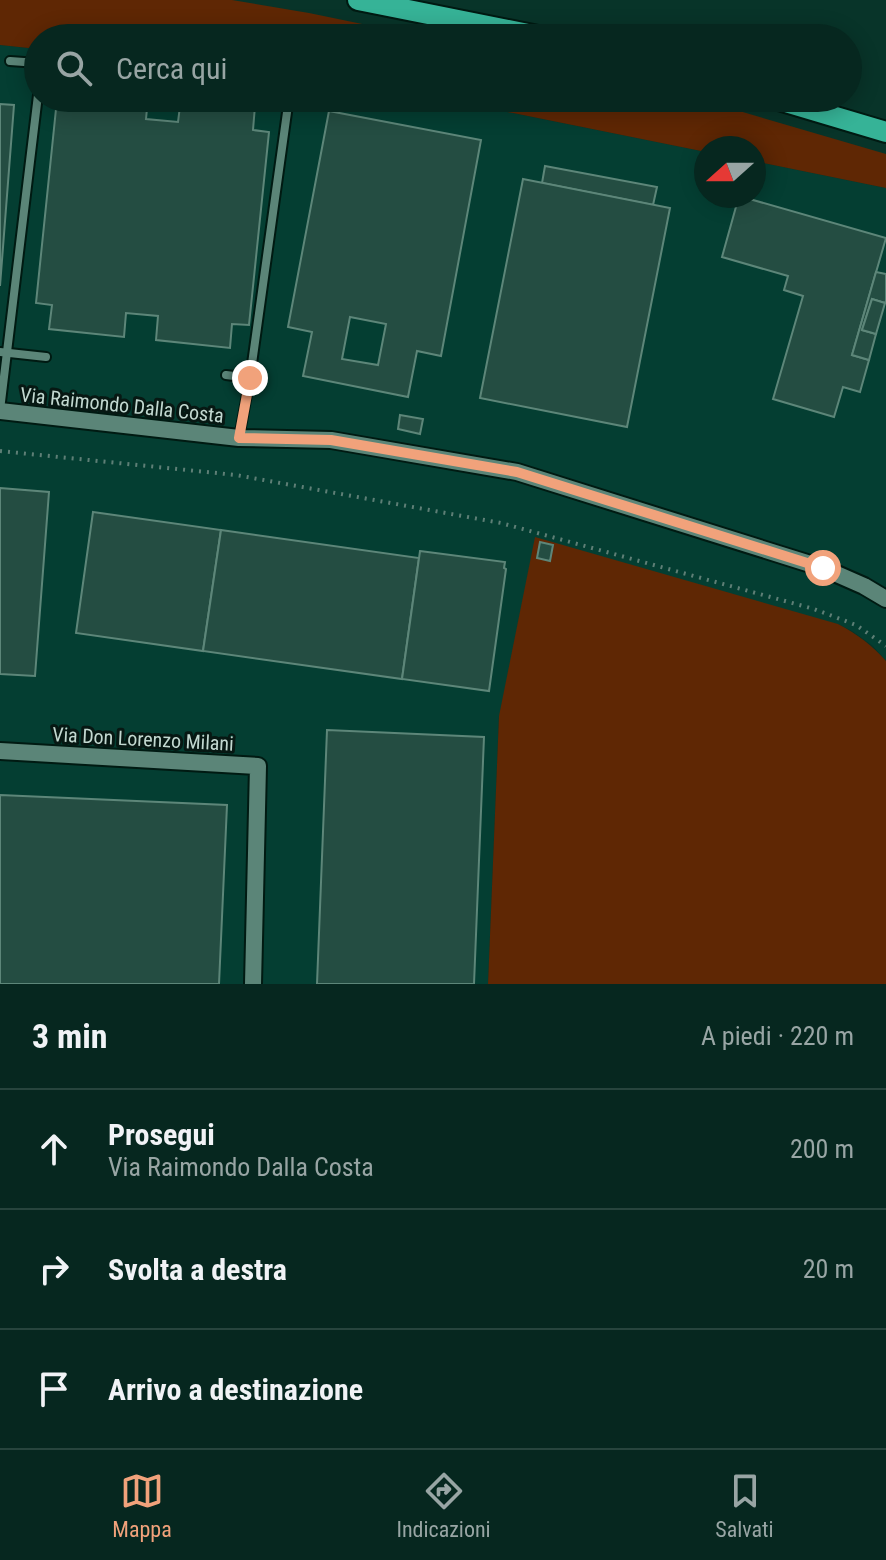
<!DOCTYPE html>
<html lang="it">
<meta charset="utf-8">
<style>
:root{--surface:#06271f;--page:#14332c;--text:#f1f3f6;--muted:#98a5a4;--line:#27443d;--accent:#f1a27b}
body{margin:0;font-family:"Roboto Condensed",sans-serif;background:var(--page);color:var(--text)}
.compass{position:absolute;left:694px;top:136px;width:72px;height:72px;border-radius:50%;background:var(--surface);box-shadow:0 4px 20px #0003;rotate:249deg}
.stop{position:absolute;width:24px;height:24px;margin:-18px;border:6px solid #f1a27b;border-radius:50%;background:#fff}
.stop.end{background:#f1a27b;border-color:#fff;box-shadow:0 2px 8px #0008}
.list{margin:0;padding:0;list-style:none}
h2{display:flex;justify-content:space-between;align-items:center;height:104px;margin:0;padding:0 32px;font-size:34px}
h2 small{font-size:26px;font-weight:400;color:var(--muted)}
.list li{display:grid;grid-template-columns:52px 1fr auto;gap:24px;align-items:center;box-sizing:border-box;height:120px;padding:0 32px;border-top:2px solid var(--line)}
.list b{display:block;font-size:30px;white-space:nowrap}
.list p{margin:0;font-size:26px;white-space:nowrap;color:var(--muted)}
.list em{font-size:26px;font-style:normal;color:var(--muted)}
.icon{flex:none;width:44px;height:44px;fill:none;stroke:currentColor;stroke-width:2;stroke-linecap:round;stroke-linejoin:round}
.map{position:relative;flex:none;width:886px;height:984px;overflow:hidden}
.search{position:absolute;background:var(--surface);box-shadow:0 4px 20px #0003;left:24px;right:24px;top:24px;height:88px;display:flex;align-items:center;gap:20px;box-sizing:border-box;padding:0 28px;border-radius:44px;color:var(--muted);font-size:30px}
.sheet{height:464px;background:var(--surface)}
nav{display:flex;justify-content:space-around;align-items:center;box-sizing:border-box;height:112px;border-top:2px solid var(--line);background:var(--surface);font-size:22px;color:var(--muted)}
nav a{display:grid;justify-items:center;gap:4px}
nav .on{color:var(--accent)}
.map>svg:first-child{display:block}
.built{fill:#043e32}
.green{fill:#5f2704}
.building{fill:#244d42;stroke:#5d8679;stroke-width:2;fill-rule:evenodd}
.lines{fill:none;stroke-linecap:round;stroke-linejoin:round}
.service-casing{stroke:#001a12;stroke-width:12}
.minor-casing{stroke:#001a12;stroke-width:20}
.primary-casing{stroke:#001a12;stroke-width:24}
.path{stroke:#5e7f76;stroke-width:4;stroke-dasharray:2 6;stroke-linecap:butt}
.service{stroke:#5b8578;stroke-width:8}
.minor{stroke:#5b8578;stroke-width:16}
.primary{stroke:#36b397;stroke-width:20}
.route{stroke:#f1a27b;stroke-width:10}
.labels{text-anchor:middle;stroke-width:6;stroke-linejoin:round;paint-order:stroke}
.street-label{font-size:20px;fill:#c2d8d0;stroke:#071813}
</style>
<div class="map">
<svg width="886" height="984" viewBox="0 0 886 984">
<rect width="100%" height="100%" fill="#083429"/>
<polygon class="built" points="0,45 38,49 38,98 426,98 513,113 706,152 706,196 754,196 754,161 886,188 886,661 873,646 852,631 838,624 499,716 488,984 0,984"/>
<g class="green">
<polygon points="0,0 232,0 309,13 430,38 38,38 38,49 0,45"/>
<polygon points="426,98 695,98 886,154 886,188 754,161 754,148 706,148 706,152 513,113"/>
<path d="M535,537L838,624C857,634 872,645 886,661V984H488L499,716Z"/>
</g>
<g class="building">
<polygon points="73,98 148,98 146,119 178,122 181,98 255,106 253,130 269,132 249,325 232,324 230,348 156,340 158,316 126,313 124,337 49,329 52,305 36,303 56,109 72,111"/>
<polygon points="0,104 14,105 0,286"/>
<path d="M329,111L481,140L441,356L417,351L408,397L303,376L312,332L288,327ZM350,317L386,324L378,365L342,359Z"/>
<polygon points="545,166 657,187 653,205 542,183"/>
<polygon points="523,179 670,208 627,427 480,398"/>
<polygon points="739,196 886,238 852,355 869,360 860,392 843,387 834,417 773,399 803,296 784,290 788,276 722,257"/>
<polygon points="876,272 886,274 886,301 885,303 872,299 862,330 876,334 869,360 852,355"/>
<polygon points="872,299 885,303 876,334 862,330"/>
<polygon points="400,415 423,419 420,434 398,429"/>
<polygon points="0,488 49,492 35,676 0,674"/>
<polygon points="93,512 221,530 203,651 76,633"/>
<polygon points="221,530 419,558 402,679 203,651"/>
<polygon points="540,542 553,545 550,561 537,558"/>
<polygon points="420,551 505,562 504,568 506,569 489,691 402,679"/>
<polygon points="327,730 484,737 474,984 317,984"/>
<polygon points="0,795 227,805 219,984 0,984"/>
</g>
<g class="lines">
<g class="service-casing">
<g id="service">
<polyline points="10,61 38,63"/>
<polyline points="0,352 46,357"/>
<polyline points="226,375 250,378"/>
<polyline points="0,410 38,95"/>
<polyline points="239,438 250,378 289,98"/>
</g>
</g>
<g class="minor-casing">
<g id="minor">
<polyline points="0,411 239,438 331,440 517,472 823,568 864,586 886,599"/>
<polyline points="0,751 258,766 253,984"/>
</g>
</g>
<g class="primary-casing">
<g id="primary">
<polyline points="358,0 548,38"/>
<polyline points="772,98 886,132"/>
</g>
</g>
<polyline class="path" points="0,451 236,475 501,523 814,609 856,625 886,646"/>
<use href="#service" class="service"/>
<use href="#minor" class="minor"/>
<use href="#primary" class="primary"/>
</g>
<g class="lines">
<polyline class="route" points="250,378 239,438 331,440 517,472 823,568"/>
</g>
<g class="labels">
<g class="street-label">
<text transform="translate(122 405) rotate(6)" y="7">Via Raimondo Dalla Costa</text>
<text transform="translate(143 739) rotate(3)" y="7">Via Don Lorenzo Milani</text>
</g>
</g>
</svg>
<svg class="compass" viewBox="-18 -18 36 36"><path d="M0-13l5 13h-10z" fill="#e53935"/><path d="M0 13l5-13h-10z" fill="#98a5a4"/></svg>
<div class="stop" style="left:823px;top:568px"></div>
<div class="stop end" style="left:250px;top:378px"></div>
<div class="search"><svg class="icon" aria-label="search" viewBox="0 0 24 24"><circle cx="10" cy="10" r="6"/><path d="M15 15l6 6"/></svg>Cerca qui</div>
</div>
<section class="sheet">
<h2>3 min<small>A piedi · 220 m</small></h2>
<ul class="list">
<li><svg class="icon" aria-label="ahead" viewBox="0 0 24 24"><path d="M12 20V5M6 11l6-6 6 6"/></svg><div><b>Prosegui</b><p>Via Raimondo Dalla Costa</p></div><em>200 m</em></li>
<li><svg class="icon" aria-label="right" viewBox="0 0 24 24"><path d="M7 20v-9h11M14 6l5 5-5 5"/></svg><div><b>Svolta a destra</b></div><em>20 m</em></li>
<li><svg class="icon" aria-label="arrive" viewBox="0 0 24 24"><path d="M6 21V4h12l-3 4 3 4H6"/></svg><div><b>Arrivo a destinazione</b></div></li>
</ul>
</section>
<nav>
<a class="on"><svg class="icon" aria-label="map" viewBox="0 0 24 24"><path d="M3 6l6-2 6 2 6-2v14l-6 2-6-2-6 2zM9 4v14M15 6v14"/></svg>Mappa</a>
<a><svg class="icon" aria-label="directions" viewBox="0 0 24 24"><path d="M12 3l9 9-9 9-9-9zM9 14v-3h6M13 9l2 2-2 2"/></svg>Indicazioni</a>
<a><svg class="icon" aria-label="saved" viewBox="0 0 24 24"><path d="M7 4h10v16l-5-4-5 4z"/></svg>Salvati</a>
</nav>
